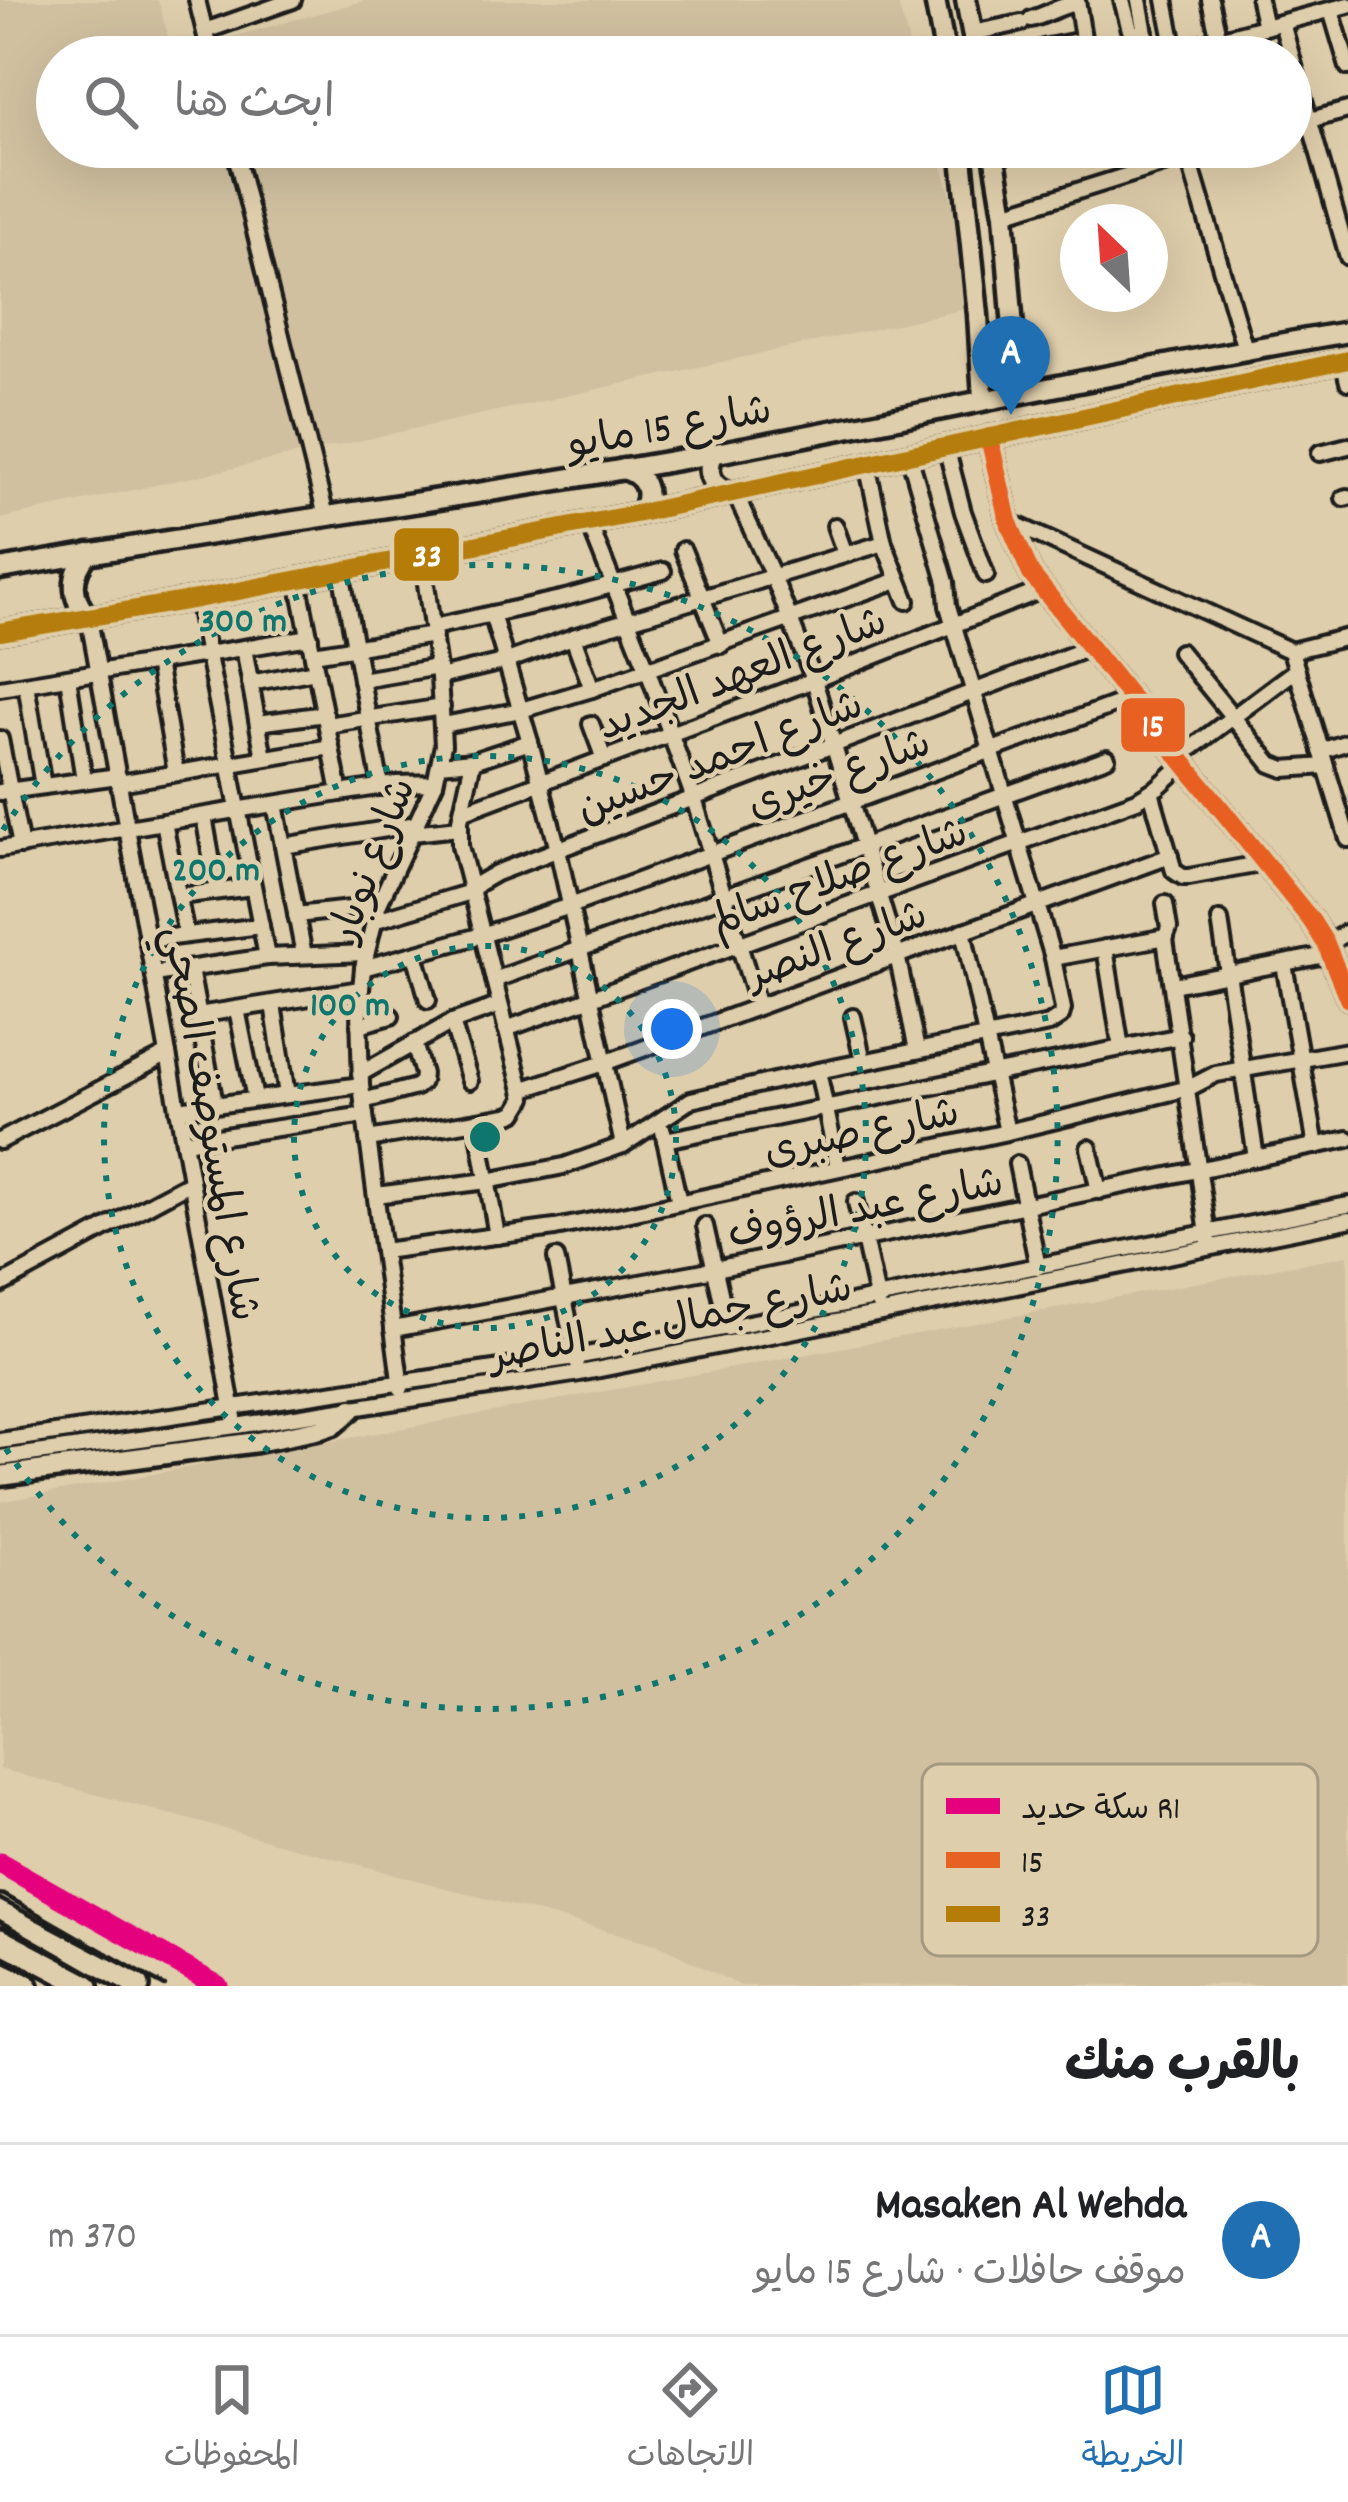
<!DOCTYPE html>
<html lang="ar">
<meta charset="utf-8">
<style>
:root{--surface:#fff;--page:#f2f2f2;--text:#202124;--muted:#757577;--line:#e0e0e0;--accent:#1f6fb2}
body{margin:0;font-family:Dekko,"Playpen Sans Arabic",sans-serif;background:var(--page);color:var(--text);direction:rtl}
.compass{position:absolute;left:1060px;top:204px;width:108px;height:108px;border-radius:50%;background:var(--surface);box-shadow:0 12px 48px #0002;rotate:335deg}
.you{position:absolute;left:672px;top:1029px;width:42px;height:42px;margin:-30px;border:9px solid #fff;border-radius:50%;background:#1a73e8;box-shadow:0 0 0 18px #1a73e833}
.badge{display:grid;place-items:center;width:78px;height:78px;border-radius:50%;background:var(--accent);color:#fff;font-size:39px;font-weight:700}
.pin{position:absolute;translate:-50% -99px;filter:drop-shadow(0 3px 6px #0008)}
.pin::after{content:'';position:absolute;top:63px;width:42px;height:36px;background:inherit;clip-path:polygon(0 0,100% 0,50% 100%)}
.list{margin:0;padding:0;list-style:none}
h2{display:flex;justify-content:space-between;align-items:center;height:156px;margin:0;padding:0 48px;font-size:51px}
h2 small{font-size:39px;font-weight:400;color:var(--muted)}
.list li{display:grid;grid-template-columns:78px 1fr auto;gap:36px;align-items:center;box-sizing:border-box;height:192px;padding:0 48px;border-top:3px solid var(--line)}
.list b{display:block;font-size:45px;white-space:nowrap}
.list p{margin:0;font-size:39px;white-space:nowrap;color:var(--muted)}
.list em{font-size:39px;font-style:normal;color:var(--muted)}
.icon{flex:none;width:66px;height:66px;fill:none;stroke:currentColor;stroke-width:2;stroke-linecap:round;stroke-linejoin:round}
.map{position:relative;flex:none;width:1348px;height:1986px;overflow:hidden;direction:ltr}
.search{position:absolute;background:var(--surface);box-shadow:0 12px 48px #0002;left:36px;right:36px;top:36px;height:132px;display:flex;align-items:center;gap:30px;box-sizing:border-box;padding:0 42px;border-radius:66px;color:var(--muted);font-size:45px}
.sheet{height:348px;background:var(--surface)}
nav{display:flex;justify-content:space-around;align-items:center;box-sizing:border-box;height:168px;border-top:3px solid var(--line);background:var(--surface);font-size:33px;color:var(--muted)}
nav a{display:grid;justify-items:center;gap:6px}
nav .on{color:var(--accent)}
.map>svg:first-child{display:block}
.built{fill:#d0c0a0}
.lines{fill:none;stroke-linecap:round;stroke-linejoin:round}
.street-casing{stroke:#1c1c1c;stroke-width:22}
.secondary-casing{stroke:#1c1c1c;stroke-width:27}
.primary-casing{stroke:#1c1c1c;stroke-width:30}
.street{stroke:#dfceab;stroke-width:14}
.secondary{stroke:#dfceab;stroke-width:18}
.primary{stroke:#dfceab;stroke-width:21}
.rail{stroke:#1c1c1c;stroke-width:4.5}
.bus-1-casing{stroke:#dfceab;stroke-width:27}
.bus-2-casing{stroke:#dfceab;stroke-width:27}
.bus-1{stroke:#e76122;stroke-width:18}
.bus-2{stroke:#b57d08;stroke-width:18}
.rail-1-casing{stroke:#dfceab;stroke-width:30}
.rail-1{stroke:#e5007d;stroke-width:21}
.ring{fill:none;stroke:#0f766e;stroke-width:6;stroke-dasharray:6 12}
.labels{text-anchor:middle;stroke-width:9;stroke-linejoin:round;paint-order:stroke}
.street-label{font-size:42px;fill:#1c1c1c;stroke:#dfceab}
.key{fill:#dfceab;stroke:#a49980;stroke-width:3}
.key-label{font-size:33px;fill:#1c1c1c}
.centre{fill:#0f766e;stroke:#dfceab;stroke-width:6}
.ring-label{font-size:36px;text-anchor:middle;font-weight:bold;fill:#0f766e;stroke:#dfceab;stroke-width:9;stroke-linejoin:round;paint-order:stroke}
.line-badge{stroke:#dfceab;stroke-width:4.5}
.badge-label{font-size:33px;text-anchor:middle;font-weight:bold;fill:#fff}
</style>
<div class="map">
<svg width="1348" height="1986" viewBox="0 0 1348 1986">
<rect width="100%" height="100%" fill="#dfceab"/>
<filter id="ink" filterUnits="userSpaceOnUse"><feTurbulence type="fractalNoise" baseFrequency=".00833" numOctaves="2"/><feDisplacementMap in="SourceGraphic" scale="24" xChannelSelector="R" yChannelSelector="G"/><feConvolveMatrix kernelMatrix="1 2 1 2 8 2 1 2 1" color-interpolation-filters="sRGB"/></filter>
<g filter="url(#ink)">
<g class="built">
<polygon points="0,0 158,0 173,53 367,0 897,0 913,57 57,57 57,147 937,147 980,306 0,519"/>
<polygon points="1348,1255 1348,1984 741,1986 656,1944 0,1769 0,1502"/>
</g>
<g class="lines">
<g class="street-casing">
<g id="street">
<polyline points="197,0 211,57"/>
<polyline points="1077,0 1086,57"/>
<polyline points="1122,0 1130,30 1135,34 1145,33 1149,57"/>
<polyline points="1139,0 1145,33"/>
<polyline points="1165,0 1175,51"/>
<polyline points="1210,0 1219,40"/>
<polyline points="1259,0 1265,27"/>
<polyline points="1331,10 1348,67"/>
<path d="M1031,19C1049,14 1058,6 1077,3"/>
<polyline points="1282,23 1348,257"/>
<polyline points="205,31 293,0"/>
<polyline points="972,33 1021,23"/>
<polyline points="1043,48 1083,40"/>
<polyline points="1150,57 1348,5"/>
<polyline points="1291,125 1348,110"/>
<polyline points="234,147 326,516"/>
<polyline points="1188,156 1245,349"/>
<polyline points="1004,214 1218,147"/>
<polyline points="1343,361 1348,382"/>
<polyline points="946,447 963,512 986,575"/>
<polyline points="1320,453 1348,446"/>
<polyline points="867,464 884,543 907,601"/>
<polyline points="735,493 773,576 814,680 897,955 917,1050"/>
<polyline points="1344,498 1348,497"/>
<polyline points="1008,521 1291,651"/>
<polyline points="589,523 648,671 694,799 758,1006"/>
<polyline points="835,526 845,554"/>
<polyline points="683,550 721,645"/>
<polyline points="341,571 381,787"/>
<polyline points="298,580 340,793"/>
<polyline points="197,599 267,957"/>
<polyline points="492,614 530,742 558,850 623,1145"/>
<polyline points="89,619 234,1417"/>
<polyline points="433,627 565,598 663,571"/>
<polyline points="573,637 592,689"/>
<polyline points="244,648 264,758"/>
<polyline points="1291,651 1348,839"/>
<polyline points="1291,651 1348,637"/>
<polyline points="1180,652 1271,764 1284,769 1326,766"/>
<polyline points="313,654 434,635"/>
<polyline points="157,662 176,773"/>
<polyline points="68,677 84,780"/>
<polyline points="439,677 507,661 573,637 884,543"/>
<polyline points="361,680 438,667"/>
<polyline points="250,683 316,671"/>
<polyline points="26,684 43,786"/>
<polyline points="0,688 310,637"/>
<polyline points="258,723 325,714"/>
<polyline points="591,724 604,759"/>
<polyline points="327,725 442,707"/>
<polyline points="443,725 521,710 592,689 898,580"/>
<polyline points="0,739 21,846"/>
<polyline points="1321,751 1348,742"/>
<polyline points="1178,758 1296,670"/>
<polyline points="440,764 473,761 530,742"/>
<polyline points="119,783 331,747"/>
<polyline points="0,792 118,776"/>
<polyline points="1151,792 1174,871 1183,877 1189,877 1265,863"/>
<polyline points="275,804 304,955"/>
<polyline points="462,812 814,680 1042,590"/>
<polyline points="204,816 217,891"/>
<polyline points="164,822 186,935"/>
<polyline points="412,833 459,828"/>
<polyline points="283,846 417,824"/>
<polyline points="0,849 340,793 397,784 435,783"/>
<polyline points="179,896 253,887"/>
<polyline points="1165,904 1169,928 1165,939 1209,1241"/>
<polyline points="296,915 378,906"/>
<polyline points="1220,920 1256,1158"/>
<polyline points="373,921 471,892 477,884 496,873 1089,648"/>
<polyline points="963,931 1007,1132"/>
<polyline points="147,940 261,926"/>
<polyline points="1326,944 1348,932"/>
<polyline points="1105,948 1121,1048"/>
<polyline points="415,954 428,1000"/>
<polyline points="1053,958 1166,937"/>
<polyline points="1284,964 1316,1146"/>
<polyline points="363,968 482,935 570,906 1130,699"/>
<polyline points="190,969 215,1104"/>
<polyline points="154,974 267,957 365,953"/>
<polyline points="494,980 1107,758"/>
<polyline points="1173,985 1330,954"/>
<polyline points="273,1004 287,1095"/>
<polyline points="237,1009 255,1099"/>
<polyline points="198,1015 360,989"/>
<polyline points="853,1017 863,1061"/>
<polyline points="452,1022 470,1081"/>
<polyline points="359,1025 391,1016"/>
<polyline points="506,1029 1137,800 1158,787 1183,764"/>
<polyline points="818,1071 838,1167"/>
<polyline points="360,1074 452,1022 500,1005"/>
<polyline points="524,1089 604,1063 1170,856"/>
<polyline points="363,1101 416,1087 422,1082 423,1074 414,1043"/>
<polyline points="178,1110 361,1085"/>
<polyline points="477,1122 497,1236"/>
<polyline points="663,1131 679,1202"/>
<polyline points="368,1139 507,1116 515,1113 524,1098 460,846 460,820 473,761"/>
<polyline points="665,1140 1181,1036"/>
<polyline points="0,1141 168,1054"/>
<polyline points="184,1142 365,1115"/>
<polyline points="1089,1148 1099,1191"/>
<polyline points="1017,1164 1038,1267"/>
<polyline points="376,1195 487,1181 564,1166 623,1145 691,1100 818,1071 1049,1024 1061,1016 1063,1009 1053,958 948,606 946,582 909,455"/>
<polyline points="856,1202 878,1302"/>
<polyline points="705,1226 728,1328"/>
<polyline points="383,1251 555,1228 617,1216 1007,1132 1189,1088 1216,1074 1348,1051"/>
<polyline points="556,1258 577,1362"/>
<polyline points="0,1285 191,1182"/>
<polyline points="393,1329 715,1269 1348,1139"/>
<polyline points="401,1388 361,1085 359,1011 363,968 378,906 435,783 443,745 439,677 422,555"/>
<polyline points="0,1441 576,1357 1348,1205"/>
<polyline points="0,1458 236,1426 580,1373 1348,1220"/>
</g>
</g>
<g class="secondary-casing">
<g id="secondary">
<polyline points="935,0 946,57"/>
<polyline points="966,0 977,57"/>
<polyline points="961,147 978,315 983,399"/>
<polyline points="993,147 1004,214 1018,392"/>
<polyline points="989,437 1008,521 1031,574 1311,920 1326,944 1348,998"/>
<path d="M714,453C704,473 712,489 734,493"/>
<path d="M623,469C646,475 653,494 640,513"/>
<path d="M89,553C70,574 70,597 89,619"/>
<path d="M0,569C229,528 460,499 689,458C909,418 1127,369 1348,332"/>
<polyline points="0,632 197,599 640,513 1348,360"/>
<polyline points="0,1476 257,1442 321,1429 333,1425 352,1409"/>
</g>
</g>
<g class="primary-casing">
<g id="primary">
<polyline points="0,1907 138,1986"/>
<polyline points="0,1940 87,1986"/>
<polyline points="0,1973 27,1986"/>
</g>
</g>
<use href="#street" class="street"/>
<use href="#secondary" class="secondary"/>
<use href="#primary" class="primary"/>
<g class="rail">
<polyline points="0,1863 218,1986"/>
<polyline points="0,1899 165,1986"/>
</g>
<g class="bus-1-casing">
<polyline id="bus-1" points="989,437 1008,521 1031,574 1311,920 1326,944 1348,998"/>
</g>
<g class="bus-2-casing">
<polyline id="bus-2" points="0,632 197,599 640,513 1348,360"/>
</g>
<use href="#bus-1" class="bus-1"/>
<use href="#bus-2" class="bus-2"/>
<g class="rail-1-casing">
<polyline id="rail-1" points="0,1863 218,1986"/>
</g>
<use href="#rail-1" class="rail-1"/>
</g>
</g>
<g class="ring">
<circle cx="485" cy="1137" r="191"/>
<circle cx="485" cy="1137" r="381"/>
<path d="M3 830A572 572 0 1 1 3 1444"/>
</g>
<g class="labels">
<g class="street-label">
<text transform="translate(669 424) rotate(-10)" y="15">شارع 15 مايو</text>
<text transform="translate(741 671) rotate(-21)" y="15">شارع العهد الجديد</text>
<text transform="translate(719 754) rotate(-21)" y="15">شارع احمد حسين</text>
<text transform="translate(838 771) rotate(-20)" y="15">شارع خيرى</text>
<text transform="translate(370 859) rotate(-69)" y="15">شارع نوبار</text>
<text transform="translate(838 874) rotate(-20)" y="15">شارع صلاح سالم</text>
<text transform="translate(836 942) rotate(-20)" y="15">شارع النصر</text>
<text transform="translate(214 1123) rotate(80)" y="15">شارع المستوصف الصحي</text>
<text transform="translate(861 1129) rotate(-12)" y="15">شارع صبرى</text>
<text transform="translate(865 1205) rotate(-11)" y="15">شارع عبد الرؤوف</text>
<text transform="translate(670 1319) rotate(-11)" y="15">شارع جمال عبد الناصر</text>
</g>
</g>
<rect x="922" y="1764" width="396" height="192" rx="18" class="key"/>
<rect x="946" y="1798" width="54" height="16" fill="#e5007d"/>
<rect x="946" y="1852" width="54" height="16" fill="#e76122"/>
<rect x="946" y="1906" width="54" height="16" fill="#b57d08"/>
<g class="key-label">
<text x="1021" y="1818">سكة حديد R1</text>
<text x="1021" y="1872">15</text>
<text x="1021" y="1926">33</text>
</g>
<circle cx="485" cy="1137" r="18" class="centre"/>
<g class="ring-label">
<text x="243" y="631">300 m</text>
<text x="216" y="880">200 m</text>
<text x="350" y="1015">100 m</text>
</g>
<g class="line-badge">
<rect x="392" y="526" width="69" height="57" rx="12" fill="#b57d08"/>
<rect x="1119" y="696" width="68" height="58" rx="12" fill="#e76122"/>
</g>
<g class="badge-label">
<text x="427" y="566">33</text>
<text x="1153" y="736">15</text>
</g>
</svg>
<svg class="compass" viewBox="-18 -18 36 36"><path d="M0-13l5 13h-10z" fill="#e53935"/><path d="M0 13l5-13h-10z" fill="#757577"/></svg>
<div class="you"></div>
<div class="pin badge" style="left:1011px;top:415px">A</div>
<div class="search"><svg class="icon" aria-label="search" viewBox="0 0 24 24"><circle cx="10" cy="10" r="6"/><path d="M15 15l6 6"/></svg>ابحث هنا</div>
</div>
<section class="sheet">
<h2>بالقرب منك<small></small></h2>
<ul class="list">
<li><span class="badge">A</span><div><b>Masaken Al Wehda</b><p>موقف حافلات · شارع 15 مايو</p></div><em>370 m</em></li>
</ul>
</section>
<nav>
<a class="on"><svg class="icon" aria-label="map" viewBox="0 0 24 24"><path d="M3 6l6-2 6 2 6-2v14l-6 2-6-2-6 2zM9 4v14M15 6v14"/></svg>الخريطة</a>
<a><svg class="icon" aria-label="directions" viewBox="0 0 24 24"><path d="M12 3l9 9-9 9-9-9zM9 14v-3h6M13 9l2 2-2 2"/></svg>الاتجاهات</a>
<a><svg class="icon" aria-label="saved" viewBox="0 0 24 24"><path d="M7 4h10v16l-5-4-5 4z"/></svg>المحفوظات</a>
</nav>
